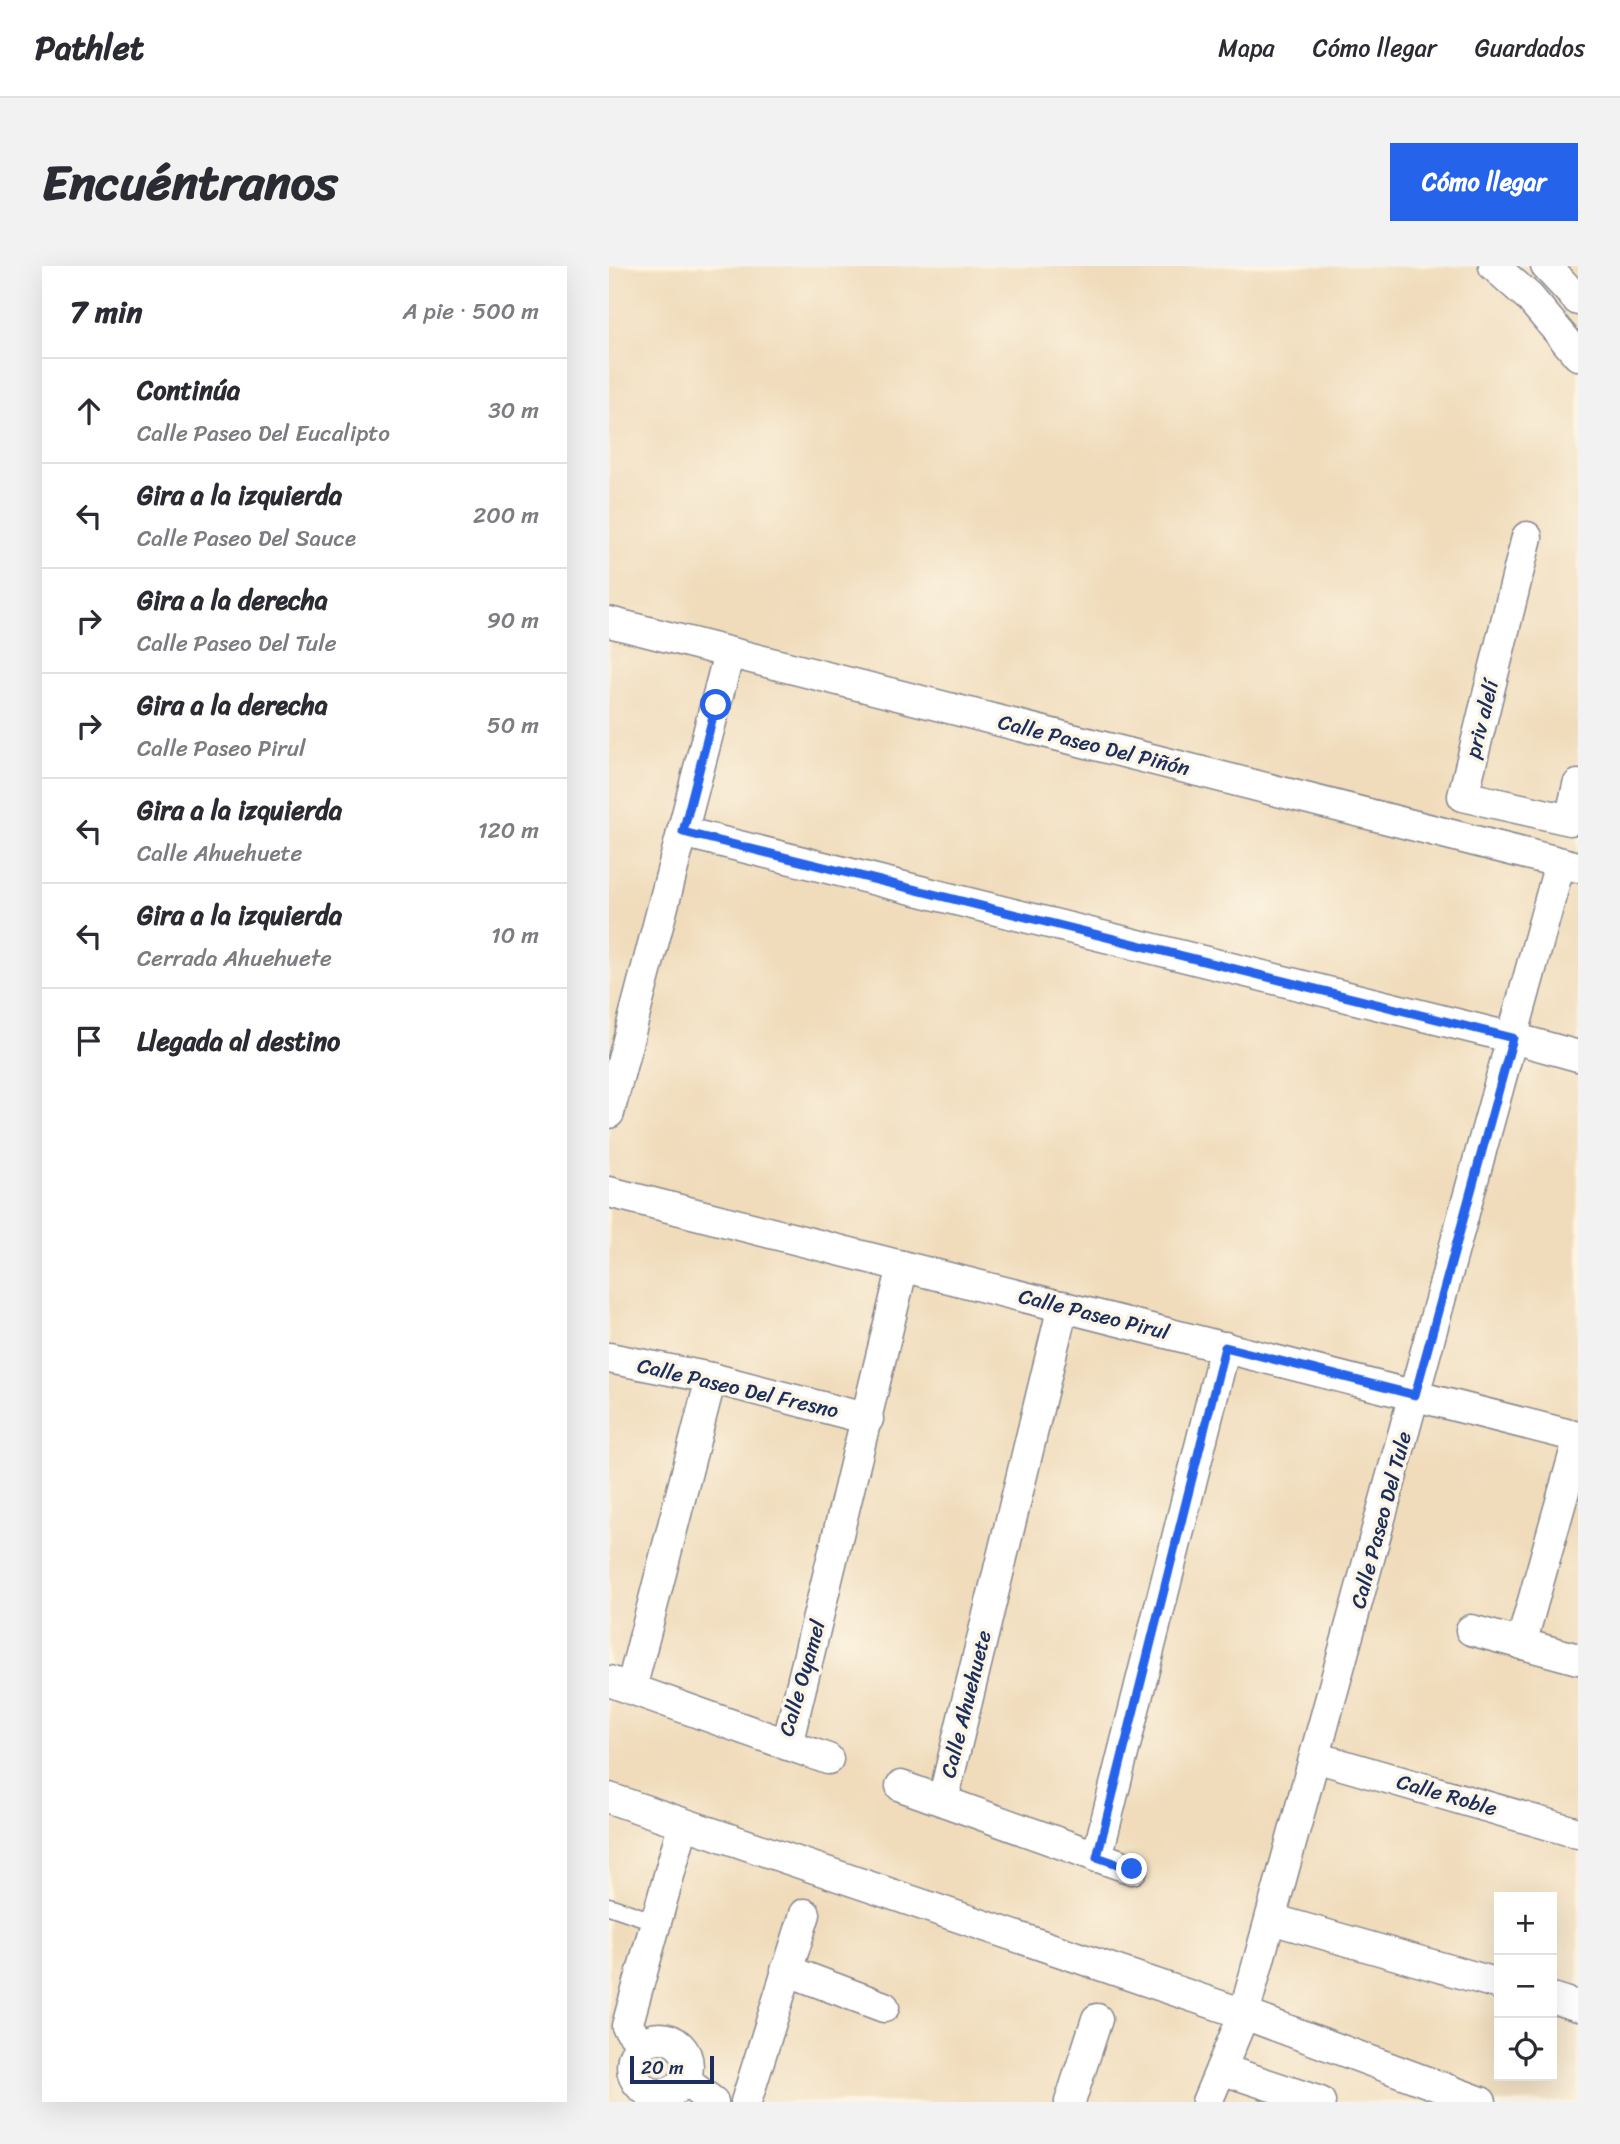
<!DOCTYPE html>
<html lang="es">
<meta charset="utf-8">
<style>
:root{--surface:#fff;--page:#f2f2f3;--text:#2b2b33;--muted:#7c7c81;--line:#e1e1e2;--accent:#2563eb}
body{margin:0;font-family:Sriracha,sans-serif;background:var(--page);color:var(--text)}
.controls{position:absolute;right:21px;bottom:21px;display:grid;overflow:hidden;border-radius:0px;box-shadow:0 7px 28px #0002}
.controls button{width:63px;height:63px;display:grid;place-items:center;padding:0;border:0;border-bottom:2px solid var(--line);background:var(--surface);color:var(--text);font:35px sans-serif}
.scale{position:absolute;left:21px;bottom:18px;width:84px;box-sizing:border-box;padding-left:7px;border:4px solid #1b2f5e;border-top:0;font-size:19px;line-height:24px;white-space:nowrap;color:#1b2f5e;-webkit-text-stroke:5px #fcf5e5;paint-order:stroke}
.stop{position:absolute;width:21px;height:21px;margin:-16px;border:5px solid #2563eb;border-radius:50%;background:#fff}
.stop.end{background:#2563eb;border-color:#fff;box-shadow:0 2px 7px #0008}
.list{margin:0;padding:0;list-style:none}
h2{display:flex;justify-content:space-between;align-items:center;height:91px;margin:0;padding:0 28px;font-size:30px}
h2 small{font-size:23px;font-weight:400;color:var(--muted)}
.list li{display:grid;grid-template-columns:46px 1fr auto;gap:21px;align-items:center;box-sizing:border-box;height:105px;padding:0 28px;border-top:2px solid var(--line)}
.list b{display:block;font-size:26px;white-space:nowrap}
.list p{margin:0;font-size:23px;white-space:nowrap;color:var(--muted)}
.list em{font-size:23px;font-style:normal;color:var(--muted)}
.icon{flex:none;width:38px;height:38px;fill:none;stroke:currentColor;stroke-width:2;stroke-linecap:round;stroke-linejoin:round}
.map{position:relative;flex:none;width:969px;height:1836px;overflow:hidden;border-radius:0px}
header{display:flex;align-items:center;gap:42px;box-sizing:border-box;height:98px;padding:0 35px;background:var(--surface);border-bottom:2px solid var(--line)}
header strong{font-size:33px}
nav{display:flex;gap:38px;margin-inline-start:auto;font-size:24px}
.intro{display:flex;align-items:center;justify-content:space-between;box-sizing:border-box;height:168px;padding:0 42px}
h1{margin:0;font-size:49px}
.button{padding:18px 32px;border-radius:0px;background:var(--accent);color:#fff;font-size:24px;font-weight:700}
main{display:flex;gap:42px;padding:0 42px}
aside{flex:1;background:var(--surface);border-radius:0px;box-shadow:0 7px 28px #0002}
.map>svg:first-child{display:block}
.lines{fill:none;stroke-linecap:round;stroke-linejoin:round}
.service-casing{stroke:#86868c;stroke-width:19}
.minor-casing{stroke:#86868c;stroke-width:33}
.service{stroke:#fff;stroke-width:16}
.minor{stroke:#fff;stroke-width:30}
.route{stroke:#2563eb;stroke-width:9}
.labels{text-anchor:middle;stroke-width:7;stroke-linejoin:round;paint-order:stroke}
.street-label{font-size:21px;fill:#1b2f5e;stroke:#fcf5e5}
</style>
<header>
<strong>Pathlet</strong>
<nav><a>Mapa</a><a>Cómo llegar</a><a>Guardados</a></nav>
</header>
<div class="intro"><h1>Encuéntranos</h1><a class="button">Cómo llegar</a></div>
<main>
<aside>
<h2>7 min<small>A pie · 500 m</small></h2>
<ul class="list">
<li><svg class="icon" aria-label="ahead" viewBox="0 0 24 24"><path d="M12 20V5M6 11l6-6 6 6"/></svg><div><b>Continúa</b><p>Calle Paseo Del Eucalipto</p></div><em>30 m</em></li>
<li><svg class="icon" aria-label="left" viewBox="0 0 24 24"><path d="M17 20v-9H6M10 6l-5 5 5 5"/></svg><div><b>Gira a la izquierda</b><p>Calle Paseo Del Sauce</p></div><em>200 m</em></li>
<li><svg class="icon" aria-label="right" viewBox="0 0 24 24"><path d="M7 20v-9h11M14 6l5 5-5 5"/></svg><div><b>Gira a la derecha</b><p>Calle Paseo Del Tule</p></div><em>90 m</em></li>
<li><svg class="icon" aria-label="right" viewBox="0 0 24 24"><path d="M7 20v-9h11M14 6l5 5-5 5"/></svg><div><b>Gira a la derecha</b><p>Calle Paseo Pirul</p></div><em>50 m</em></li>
<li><svg class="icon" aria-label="left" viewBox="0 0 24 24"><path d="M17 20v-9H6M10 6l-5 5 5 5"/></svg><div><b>Gira a la izquierda</b><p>Calle Ahuehuete</p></div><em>120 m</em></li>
<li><svg class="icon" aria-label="left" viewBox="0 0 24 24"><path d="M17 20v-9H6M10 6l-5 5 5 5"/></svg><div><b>Gira a la izquierda</b><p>Cerrada Ahuehuete</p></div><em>10 m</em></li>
<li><svg class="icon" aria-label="arrive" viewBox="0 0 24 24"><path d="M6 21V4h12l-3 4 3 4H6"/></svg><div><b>Llegada al destino</b></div></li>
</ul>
</aside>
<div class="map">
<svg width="969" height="1836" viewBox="0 0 969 1836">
<rect width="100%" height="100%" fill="#fcf5e5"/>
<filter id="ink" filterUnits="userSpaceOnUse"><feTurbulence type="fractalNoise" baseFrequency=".0143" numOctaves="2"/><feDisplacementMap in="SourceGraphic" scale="14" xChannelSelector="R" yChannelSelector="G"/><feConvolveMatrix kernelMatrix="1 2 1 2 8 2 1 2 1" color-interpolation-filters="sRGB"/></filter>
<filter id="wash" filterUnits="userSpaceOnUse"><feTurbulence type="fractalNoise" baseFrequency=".00686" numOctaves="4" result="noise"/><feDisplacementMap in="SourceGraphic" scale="28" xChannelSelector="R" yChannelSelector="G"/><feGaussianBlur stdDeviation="1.57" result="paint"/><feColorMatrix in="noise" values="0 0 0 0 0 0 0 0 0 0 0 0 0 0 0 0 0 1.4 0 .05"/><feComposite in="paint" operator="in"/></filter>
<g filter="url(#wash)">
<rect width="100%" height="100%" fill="#f0dcbb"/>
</g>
<g filter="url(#ink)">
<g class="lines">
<g class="service-casing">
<polyline id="service" points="0,1640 47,1656"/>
</g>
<g class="minor-casing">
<g id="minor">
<polyline points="885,0 920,31 969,89"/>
<polyline points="937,0 969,34"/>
<polyline points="918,271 854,530 961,554 969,519"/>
<polyline points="0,356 969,601"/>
<polyline points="73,566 904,772 969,790"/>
<polyline points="0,847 120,387"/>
<polyline points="0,926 969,1171"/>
<polyline points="0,1092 102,1112 259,1153"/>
<polyline points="862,1364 969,1393"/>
<polyline points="912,1378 969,1175"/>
<polyline points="0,1415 219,1493"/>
<polyline points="22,1423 102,1112"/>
<polyline points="178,1479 294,1000"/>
<polyline points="706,1491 969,1567"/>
<polyline points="292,1520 523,1603"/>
<polyline points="0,1532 635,1748 872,1836"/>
<polyline points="334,1534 454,1040"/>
<polyline points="488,1591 616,1081"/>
<polyline points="662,1653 890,1718"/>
<polyline points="177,1704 275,1741"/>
<polyline points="943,1732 969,1740"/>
<circle cx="51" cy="1800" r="28"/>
<polyline points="33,1778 18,1760 74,1559"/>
<polyline points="612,1803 711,1836"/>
<polyline points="76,1815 104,1836"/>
<polyline points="137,1836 196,1648"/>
<polyline points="461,1836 488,1753"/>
<polyline points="598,1836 635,1748 951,597"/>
</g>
</g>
<use href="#service" class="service"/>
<use href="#minor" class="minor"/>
</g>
</g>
<g class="lines" filter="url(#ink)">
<polyline class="route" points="107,439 74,566 904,772 806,1129 616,1081 488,1591 523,1603"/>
</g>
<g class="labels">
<g class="street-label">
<text transform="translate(873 453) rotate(-76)" y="7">priv alelí</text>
<text transform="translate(485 479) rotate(14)" y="7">Calle Paseo Del Piñón</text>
<text transform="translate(485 1048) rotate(14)" y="7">Calle Paseo Pirul</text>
<text transform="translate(129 1122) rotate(13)" y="7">Calle Paseo Del Fresno</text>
<text transform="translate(772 1254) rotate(-75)" y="7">Calle Paseo Del Tule</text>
<text transform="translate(193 1412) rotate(-74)" y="7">Calle Oyamel</text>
<text transform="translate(357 1438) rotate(-76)" y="7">Calle Ahuehuete</text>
<text transform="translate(838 1529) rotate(16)" y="7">Calle Roble</text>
</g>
</g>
</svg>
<div class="controls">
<button>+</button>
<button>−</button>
<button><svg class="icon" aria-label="locate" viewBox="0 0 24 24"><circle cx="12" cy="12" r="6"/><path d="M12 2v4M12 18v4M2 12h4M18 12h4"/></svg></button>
</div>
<div class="scale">20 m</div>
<div class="stop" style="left:107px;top:439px"></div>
<div class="stop end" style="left:523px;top:1603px"></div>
</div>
</main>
